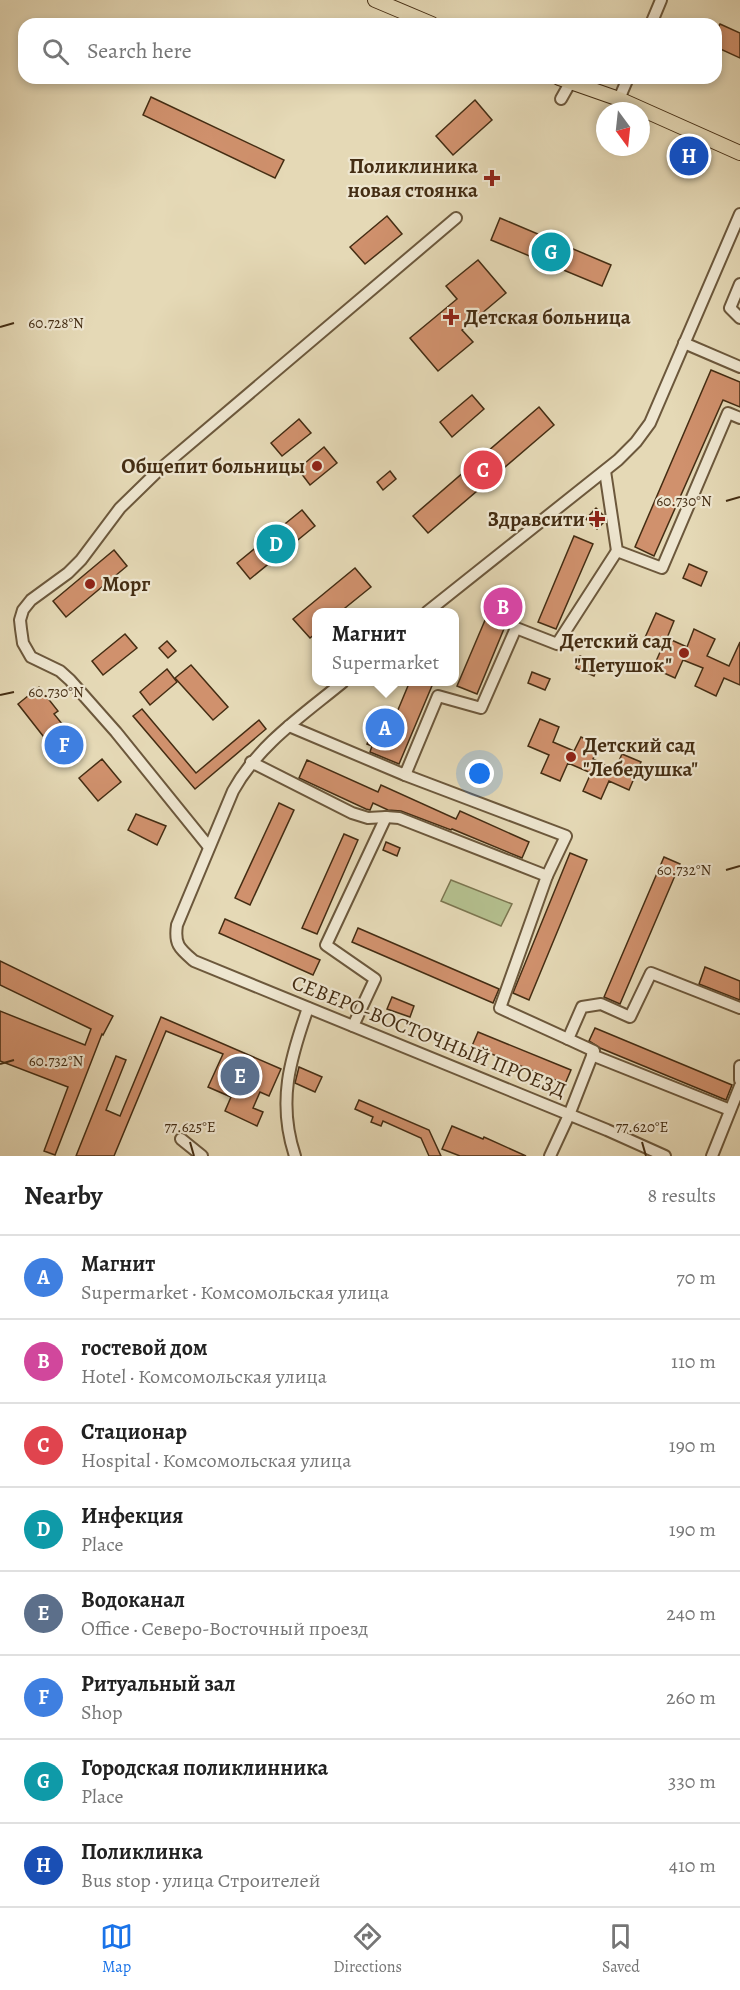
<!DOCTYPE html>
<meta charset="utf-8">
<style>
:root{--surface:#fff;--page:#f2f2f2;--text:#222;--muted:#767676;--line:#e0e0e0;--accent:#1a73e8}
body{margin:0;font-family:Alegreya,serif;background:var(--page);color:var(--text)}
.compass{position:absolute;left:596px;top:102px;width:54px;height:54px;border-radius:50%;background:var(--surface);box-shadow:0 3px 9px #0003;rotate:165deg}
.you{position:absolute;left:480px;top:774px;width:21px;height:21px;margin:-15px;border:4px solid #fff;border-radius:50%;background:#1a73e8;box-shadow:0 0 0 9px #1a73e833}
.badge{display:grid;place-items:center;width:39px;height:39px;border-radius:50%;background:var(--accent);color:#fff;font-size:20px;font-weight:700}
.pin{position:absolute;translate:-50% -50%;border:3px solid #fff;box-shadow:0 2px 6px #0006}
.popup{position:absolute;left:312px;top:608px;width:147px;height:78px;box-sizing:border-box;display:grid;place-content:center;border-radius:12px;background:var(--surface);filter:drop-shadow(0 2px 4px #0005);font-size:20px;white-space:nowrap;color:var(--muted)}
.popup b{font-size:22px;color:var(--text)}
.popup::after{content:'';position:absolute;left:50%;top:100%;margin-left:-12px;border:12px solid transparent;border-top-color:var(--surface)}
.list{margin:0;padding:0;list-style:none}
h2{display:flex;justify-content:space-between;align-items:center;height:78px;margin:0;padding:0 24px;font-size:26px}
h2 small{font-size:20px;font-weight:400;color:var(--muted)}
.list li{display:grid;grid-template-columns:39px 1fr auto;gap:18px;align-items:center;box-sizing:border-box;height:84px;padding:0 24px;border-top:2px solid var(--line)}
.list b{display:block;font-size:22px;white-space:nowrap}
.list p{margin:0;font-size:20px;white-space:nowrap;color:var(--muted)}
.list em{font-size:20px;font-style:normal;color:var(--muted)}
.icon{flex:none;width:33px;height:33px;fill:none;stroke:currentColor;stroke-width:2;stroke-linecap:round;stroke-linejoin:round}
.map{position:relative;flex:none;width:740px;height:1156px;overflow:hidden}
.search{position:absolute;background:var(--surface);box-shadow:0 3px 9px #0003;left:18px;right:18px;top:18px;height:66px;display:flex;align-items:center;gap:15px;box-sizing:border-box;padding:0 21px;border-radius:18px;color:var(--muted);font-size:22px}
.sheet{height:750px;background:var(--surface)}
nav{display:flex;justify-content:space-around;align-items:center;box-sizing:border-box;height:84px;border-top:2px solid var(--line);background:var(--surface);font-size:16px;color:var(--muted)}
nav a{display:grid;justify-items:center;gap:3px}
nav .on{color:var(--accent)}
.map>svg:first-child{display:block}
.green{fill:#b4bf8e;stroke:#7c7650;stroke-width:1.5}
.building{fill:#d0916d;stroke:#442d13;stroke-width:1.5}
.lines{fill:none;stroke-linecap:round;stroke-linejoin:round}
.minor-casing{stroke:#6c583c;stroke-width:14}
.major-casing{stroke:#442d13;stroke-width:16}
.minor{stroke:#eee6d0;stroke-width:10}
.major{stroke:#e5d9b6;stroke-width:14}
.ticks{fill:none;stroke:#442d13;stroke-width:2}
.poi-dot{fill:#8f2418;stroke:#eee6d0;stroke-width:2}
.labels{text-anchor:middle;stroke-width:4.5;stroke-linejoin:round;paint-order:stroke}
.poi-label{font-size:21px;font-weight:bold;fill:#442d13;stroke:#eee6d0;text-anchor:end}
.street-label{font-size:21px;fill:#442d13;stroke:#eee6d0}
.ticks-label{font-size:15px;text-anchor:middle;fill:#442d13;stroke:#eee6d0;stroke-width:4.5;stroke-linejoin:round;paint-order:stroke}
</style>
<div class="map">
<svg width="740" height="1156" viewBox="0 0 740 1156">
<rect width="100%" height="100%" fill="#e5d9b6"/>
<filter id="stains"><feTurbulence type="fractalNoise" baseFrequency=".00333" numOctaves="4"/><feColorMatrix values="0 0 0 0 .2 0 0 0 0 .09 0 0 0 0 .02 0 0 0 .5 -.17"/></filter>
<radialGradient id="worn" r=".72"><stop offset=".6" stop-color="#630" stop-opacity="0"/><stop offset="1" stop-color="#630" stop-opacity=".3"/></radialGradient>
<polygon class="green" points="451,880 512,904 501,926 441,901"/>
<g class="building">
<polygon points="720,24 740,33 740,58 716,47 716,32"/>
<polygon points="151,97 284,160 275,178 143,115"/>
<polygon points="475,100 492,120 453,155 436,136"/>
<polygon points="688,145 703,152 699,160 684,152"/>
<polygon points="387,216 402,234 365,264 350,247"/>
<polygon points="500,218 611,265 602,286 491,240"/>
<polygon points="478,260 506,293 462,330 473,342 438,371 410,338 457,299 446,286"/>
<polygon points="711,370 740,382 740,407 723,400 654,556 635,547"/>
<polygon points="472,395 484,409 452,437 440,422"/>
<polygon points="539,407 554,425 428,533 413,516"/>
<polygon points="299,419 311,433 282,456 271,443"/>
<polygon points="324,447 337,463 310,485 298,469"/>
<polygon points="390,471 396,479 383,490 377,482"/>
<polygon points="596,508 604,516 605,521 597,529 586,519"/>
<polygon points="302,510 315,526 250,579 237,563"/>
<polygon points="574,536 593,544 556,629 538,622"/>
<polygon points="114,550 127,566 66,617 53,601"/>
<polygon points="689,564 707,572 701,586 683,578"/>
<polygon points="355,568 371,587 340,612 316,612 316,633 310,638 293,619"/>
<polygon points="494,599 513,607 477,694 457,686"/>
<polygon points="656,613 674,621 667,638 687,647 694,629 715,639 707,656 729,666 740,642 740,685 724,678 716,696 695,686 703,668 683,660 675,678 653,668 661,650 643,642"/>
<polygon points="125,634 137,648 103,675 92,661"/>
<polygon points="167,641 176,651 168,658 159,648"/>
<polygon points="580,656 599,664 594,676 576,668"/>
<polygon points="191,665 228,707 213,720 175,678"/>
<polygon points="167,669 177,682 150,705 140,692"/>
<polygon points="532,672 550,679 545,690 528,683"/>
<polygon points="410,681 434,681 399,764 370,752 372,746 367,744 374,727 368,725 374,712 380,715 381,712 395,717"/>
<polygon points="39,687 58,711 54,714 83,750 65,764 18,704"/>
<polygon points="142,709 196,773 259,720 266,729 195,789 133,716"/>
<polygon points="540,719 559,727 553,742 574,751 581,737 599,745 593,759 615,770 622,754 641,762 629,790 609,781 601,799 583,791 591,773 568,763 560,781 541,773 549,755 528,746"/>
<polygon points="102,759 121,782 98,801 79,778"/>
<polygon points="307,760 378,792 381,785 456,819 460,811 529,842 522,858 452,829 451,830 401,811 388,810 373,803 370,810 366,809 299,778"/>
<polygon points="279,803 294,810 250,905 235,898"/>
<polygon points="136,814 166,826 157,845 128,830"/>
<polygon points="344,834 358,840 317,934 302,928"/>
<polygon points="386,842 400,848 397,856 383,850"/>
<polygon points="570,853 587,860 529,1000 513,993"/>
<polygon points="664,857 680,864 620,1004 604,997"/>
<polygon points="225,919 320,960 313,975 219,933"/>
<polygon points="358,928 499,989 493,1003 352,942"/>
<polygon points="0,961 113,1016 103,1035 102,1034 55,1155 44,1151 68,1087 0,1061 0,1011 85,1045 91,1029 0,985"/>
<polygon points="705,967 740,981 740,1000 699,984"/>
<polygon points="392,997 414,1006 410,1017 387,1009"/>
<polygon points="161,1017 281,1069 269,1096 260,1092 253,1108 263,1112 257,1126 225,1111 231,1097 208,1087 223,1054 166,1031 114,1156 76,1156 116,1056 126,1060 106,1110 120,1116"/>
<polygon points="595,1028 732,1085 726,1100 600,1048 589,1041"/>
<polygon points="478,1032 571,1070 565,1084 472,1046"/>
<polygon points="299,1067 322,1077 315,1092 295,1083"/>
<polygon points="359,1100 429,1130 441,1156 429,1156 421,1138 383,1121 381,1126 371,1122 373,1117 355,1109"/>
<polygon points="452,1126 483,1139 484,1137 526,1156 460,1156 442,1149"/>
</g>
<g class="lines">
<g class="minor-casing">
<g id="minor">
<polyline points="651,24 661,0"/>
<polyline points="561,99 570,83"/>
<polyline points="619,99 628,78"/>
<polyline points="740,284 730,308 740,318"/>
<polyline points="684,343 740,367"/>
<polyline points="605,471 617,551 662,568 728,413 740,418"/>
<polyline points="427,612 618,460 636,442 650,423 740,214"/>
<path d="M343,682C303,715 258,745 233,791L177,925C174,945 180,949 194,961L607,1130L665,1156"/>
<polyline points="289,726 405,775 438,696 481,708 516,628 557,644 617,551"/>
<polyline points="251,762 352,813 368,818 386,817 399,818 547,876 500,1008 568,1039"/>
<polyline points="405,775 566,836 547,876"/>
<polyline points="209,847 116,732 70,680 60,671 31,657 23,643 21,629 20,620 23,610 31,600 68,573 81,560 120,508 159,470 456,218"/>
<polyline points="353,1026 375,979 326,945 386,817"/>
<polyline points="592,1055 730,1110"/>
<polyline points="740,1066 740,1080"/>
<polyline points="181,1139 202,1156"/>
<path d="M295,1156C277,1102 290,1059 308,1008"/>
<polyline points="550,1156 569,1115 594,1051 568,1039 582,1007 601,1004 630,1017 651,973 740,1008"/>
<polyline points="712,1156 740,1086"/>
</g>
</g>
<g class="major-casing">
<g id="major">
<polyline points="375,0 432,24"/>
<polyline points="559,78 619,99 740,153"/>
</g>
</g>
<use href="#minor" class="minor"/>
<use href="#major" class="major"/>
</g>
<path class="ticks" d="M0,327L14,323M726,501L740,497M0,695L14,692M726,870L740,866M0,1064L14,1060M190,1142L194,1156M642,1142L646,1156"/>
<g class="poi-dot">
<path d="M489 169h6v6h6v6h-6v6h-6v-6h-6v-6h6z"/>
<path d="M448 308h6v6h6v6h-6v6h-6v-6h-6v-6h6z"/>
<circle cx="317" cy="466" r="6"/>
<path d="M594 510h6v6h6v6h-6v6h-6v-6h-6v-6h6z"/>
<circle cx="90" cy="584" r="6"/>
<circle cx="684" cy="653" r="6"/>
<circle cx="571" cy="757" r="6"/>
</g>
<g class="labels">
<g class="poi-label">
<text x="478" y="173">Поликлиника<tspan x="478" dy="24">новая стоянка</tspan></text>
<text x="464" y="324" text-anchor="start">Детская больница</text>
<text x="305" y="473">Общепит больницы</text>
<text x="585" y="526">Здравсити</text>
<text x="102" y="591" text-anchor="start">Морг</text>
<text x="672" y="648">Детский сад<tspan x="672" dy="24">"Петушок"</tspan></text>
<text x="583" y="752" text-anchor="start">Детский сад<tspan x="583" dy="24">"Лебедушка"</tspan></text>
</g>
<g class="street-label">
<text transform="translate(429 1036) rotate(22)" y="7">СЕВЕРО-ВОСТОЧНЫЙ ПРОЕЗД</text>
</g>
</g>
<g class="ticks-label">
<text x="56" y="328">60.728°N</text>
<text x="684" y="506">60.730°N</text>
<text x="56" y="697">60.730°N</text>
<text x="684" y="875">60.732°N</text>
<text x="56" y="1066">60.732°N</text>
<text x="190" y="1132">77.625°E</text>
<text x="642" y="1132">77.620°E</text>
</g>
<rect width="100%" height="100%" filter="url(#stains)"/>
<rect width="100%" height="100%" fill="url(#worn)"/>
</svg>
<svg class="compass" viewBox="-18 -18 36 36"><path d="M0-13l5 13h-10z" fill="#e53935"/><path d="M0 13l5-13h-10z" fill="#767676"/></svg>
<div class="you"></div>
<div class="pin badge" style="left:385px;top:728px;background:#3f7fe0">A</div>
<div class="popup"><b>Магнит</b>Supermarket</div>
<div class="pin badge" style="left:503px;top:607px;background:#d1479c">B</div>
<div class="pin badge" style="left:483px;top:470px;background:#e0444e">C</div>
<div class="pin badge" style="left:276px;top:544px;background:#0f9aa8">D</div>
<div class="pin badge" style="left:240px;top:1076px;background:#5c6f8a">E</div>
<div class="pin badge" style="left:64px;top:745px;background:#3f7fe0">F</div>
<div class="pin badge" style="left:551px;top:252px;background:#0f9aa8">G</div>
<div class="pin badge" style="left:689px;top:156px;background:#1a4fb4">H</div>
<div class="search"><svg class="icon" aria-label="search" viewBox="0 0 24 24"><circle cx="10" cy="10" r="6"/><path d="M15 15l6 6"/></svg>Search here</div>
</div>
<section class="sheet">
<h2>Nearby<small>8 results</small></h2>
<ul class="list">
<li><span class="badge" style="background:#3f7fe0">A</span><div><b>Магнит</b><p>Supermarket · Комсомольская улица</p></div><em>70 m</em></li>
<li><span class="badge" style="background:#d1479c">B</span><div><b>гостевой дом</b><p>Hotel · Комсомольская улица</p></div><em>110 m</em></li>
<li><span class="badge" style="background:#e0444e">C</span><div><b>Стационар</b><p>Hospital · Комсомольская улица</p></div><em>190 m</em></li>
<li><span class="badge" style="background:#0f9aa8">D</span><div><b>Инфекция</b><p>Place</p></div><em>190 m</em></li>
<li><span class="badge" style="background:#5c6f8a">E</span><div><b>Водоканал</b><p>Office · Северо-Восточный проезд</p></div><em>240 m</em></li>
<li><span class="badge" style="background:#3f7fe0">F</span><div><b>Ритуальный зал</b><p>Shop</p></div><em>260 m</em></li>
<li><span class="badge" style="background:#0f9aa8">G</span><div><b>Городская поликлинника</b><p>Place</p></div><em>330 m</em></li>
<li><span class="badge" style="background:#1a4fb4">H</span><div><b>Поликлинка</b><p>Bus stop · улица Строителей</p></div><em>410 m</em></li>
</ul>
</section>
<nav>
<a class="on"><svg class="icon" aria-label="map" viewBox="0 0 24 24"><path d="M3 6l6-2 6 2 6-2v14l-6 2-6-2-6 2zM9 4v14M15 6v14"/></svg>Map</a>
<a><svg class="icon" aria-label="directions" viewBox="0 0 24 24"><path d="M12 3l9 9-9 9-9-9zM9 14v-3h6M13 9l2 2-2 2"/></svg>Directions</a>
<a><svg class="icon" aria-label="saved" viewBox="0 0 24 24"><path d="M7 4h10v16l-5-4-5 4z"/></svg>Saved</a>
</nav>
